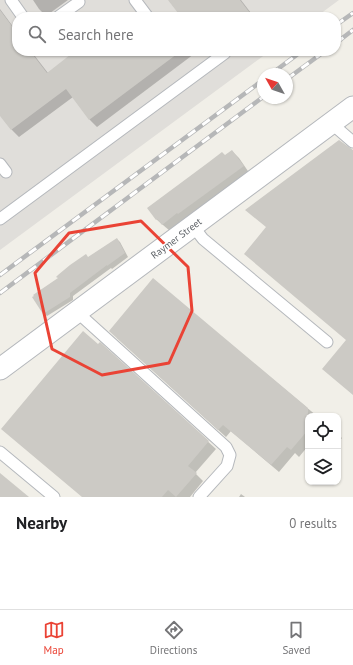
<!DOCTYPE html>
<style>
:root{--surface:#fff;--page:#f6f6f6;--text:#202124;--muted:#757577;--line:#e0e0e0;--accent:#ea4335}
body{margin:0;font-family:"PT Sans",sans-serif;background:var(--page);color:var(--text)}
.controls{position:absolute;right:12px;bottom:12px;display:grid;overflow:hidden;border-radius:8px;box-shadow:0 1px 3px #0004}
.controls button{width:36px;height:36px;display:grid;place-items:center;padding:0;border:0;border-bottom:1px solid var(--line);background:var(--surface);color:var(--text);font:20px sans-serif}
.compass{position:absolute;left:257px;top:68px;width:36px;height:36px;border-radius:50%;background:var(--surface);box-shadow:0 1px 3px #0004;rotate:310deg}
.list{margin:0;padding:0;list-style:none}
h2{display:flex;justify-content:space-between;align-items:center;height:52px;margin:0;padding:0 16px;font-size:17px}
h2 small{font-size:13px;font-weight:400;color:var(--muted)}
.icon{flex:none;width:22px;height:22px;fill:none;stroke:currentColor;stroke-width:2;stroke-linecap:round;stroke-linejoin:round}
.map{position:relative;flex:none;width:353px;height:497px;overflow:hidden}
.search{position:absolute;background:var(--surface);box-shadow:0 1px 3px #0004;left:12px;right:12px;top:12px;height:44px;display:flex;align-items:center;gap:10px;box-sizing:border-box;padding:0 14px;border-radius:16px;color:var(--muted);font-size:15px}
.sheet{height:112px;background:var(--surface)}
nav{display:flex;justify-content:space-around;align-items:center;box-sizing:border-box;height:56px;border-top:1px solid var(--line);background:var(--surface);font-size:11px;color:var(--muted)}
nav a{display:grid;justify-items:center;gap:2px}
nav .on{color:var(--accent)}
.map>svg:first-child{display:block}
.industrial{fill:#e0deda}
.shadow{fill:#0003}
.building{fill:#cccac5}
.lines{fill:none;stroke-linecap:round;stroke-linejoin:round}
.service-casing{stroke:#b5b8bc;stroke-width:13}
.minor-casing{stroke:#b5b8bc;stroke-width:23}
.service{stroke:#fff;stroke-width:11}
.minor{stroke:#fff;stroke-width:21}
.rail-casing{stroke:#b6b7b8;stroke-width:4.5}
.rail{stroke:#fff;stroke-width:3;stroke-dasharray:9;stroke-linecap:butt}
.marked{fill:none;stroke:#ea4335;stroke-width:3;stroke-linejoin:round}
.labels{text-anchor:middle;stroke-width:3;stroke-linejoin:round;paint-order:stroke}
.street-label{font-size:10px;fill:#5f6368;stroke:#fff}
</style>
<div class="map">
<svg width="353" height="497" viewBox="0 0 353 497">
<rect width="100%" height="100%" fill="#f1efe8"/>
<polygon class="industrial" points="0,0 339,0 316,17 17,17 17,51 270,51 0,250"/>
<g class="shadow">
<polygon points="33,0 68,0 46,16 39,9"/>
<polygon points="169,0 241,0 254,17 182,17"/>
<polygon points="0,9 17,32 17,51 31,51 48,73 77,51 198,51 97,127 90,120 73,97 19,137 12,130 0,114"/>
<polygon points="232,151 239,158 250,174 170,231 156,219 225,156"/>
<polygon points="117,239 120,242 128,257 112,269 111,268 73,296 73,300 47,316 44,313 88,258"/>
<polygon points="153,280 317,416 308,416 308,446 299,457 295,453 279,472 231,431 226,437 117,338"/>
<polygon points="100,343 216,449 195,473 203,481 190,497 82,497 98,345"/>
<polygon points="338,435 342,438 338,443"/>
<polygon points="241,494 245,497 239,497"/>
</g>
<g class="building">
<polygon points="168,0 240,0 253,17 181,17"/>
<polygon points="0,10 17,33 17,51 30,51 47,73 75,51 181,51 89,120 66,89 11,130 0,116"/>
<polygon points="339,140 353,150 353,395 322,369 346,340 244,254 266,227 245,210"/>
<polygon points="232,150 244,166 178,214 177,213 162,225 157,219 156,220 147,208 209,162 222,152 225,155"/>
<polygon points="117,238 125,253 107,266 107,265 70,293 70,297 43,314 32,297 34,296 33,295 58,278 56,277 58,275 70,265 86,254 88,257"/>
<polygon points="153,278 308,408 308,430 291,450 287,447 271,465 223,425 218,430 109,331"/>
<polygon points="83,331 98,344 100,342 209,441 188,466 197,473 176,497 168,490 162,497 82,497 1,429"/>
<polygon points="0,473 29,497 0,497"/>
</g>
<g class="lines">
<g class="service-casing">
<g id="service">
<polyline points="11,0 23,17"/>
<polyline points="135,0 147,16"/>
<polyline points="58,17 79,2"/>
<polyline points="331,123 353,142"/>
<polyline points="0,164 6,172"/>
<polyline points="0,219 225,53"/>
<polyline points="193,226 203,239 327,342"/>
<polyline points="77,312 226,447 230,455 227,466 199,497"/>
<polyline points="0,452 54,497"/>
</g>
</g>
<g class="minor-casing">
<polyline id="minor" points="0,369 353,107"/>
</g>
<use href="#service" class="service"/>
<use href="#minor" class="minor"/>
<g class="rail-casing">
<g id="rail">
<polyline points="336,25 353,13"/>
<polyline points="336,43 353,30"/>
<polyline points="271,74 302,51"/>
<polyline points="287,79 325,51"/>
<polyline points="0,275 263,80"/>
<polyline points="0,293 263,97"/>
</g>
</g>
<use href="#rail" class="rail"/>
</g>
<path class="marked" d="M141,221L188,267L192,311L169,363L102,375L52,349L35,273L69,233Z"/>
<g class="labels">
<g class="street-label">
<text transform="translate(176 238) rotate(-37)" y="4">Raymer Street</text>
</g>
</g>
</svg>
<div class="controls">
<button><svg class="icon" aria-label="locate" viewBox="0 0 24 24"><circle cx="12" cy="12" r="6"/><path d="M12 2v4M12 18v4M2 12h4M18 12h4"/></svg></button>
<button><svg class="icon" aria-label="layers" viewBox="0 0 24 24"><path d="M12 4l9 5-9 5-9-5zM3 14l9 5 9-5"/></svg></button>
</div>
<svg class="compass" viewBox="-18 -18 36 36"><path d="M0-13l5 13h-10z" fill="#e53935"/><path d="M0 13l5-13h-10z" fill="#757577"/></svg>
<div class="search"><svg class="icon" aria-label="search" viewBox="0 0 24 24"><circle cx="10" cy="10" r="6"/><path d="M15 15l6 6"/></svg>Search here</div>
</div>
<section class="sheet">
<h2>Nearby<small>0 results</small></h2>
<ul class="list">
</ul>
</section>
<nav>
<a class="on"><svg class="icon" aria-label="map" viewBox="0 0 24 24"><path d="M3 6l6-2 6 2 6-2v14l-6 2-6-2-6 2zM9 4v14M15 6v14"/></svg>Map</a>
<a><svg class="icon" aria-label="directions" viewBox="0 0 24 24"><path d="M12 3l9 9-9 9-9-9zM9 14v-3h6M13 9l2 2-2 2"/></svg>Directions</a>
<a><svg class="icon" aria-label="saved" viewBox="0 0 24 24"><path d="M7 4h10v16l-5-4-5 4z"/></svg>Saved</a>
</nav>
